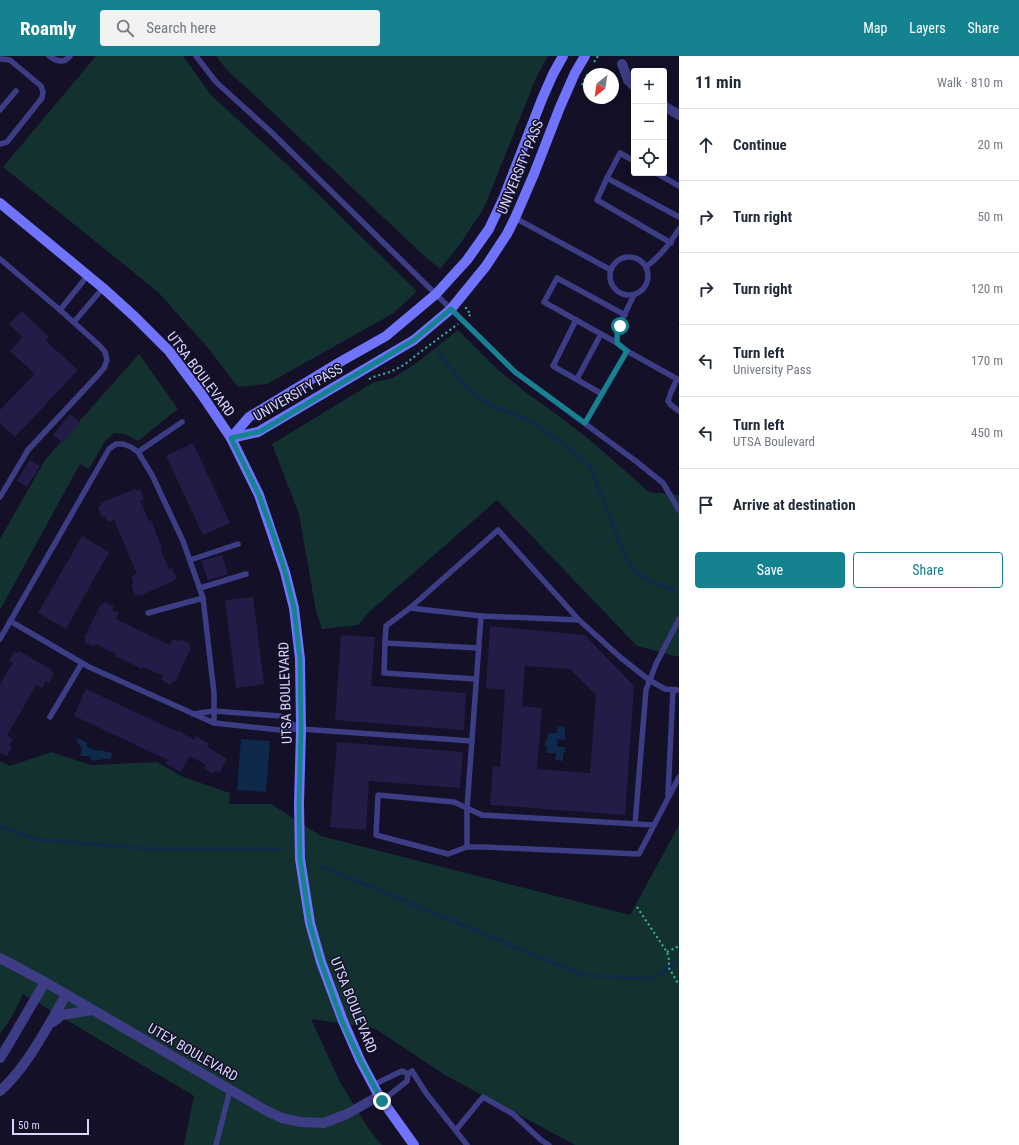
<!DOCTYPE html>
<meta charset="utf-8">
<style>
:root{--surface:#fff;--page:#f2f2f3;--text:#1f2937;--muted:#747a83;--line:#e0e1e3;--accent:#14838f}
body{margin:0;font-family:"Roboto Condensed",sans-serif;background:var(--page);color:var(--text)}
.controls{position:absolute;right:12px;top:12px;display:grid;overflow:hidden;border-radius:4px;box-shadow:0 2px 10px #0003}
.controls button{width:36px;height:36px;display:grid;place-items:center;padding:0;border:0;border-bottom:1px solid var(--line);background:var(--surface);color:var(--text);font:20px sans-serif}
.compass{position:absolute;left:583px;top:12px;width:36px;height:36px;border-radius:50%;background:var(--surface);box-shadow:0 2px 10px #0003;rotate:210deg}
.scale{position:absolute;left:12px;bottom:10px;width:77px;box-sizing:border-box;padding-left:4px;border:2px solid #d9d6fe;border-top:0;font-size:11px;line-height:14px;white-space:nowrap;color:#d9d6fe;-webkit-text-stroke:3px #131027;paint-order:stroke}
.stop{position:absolute;width:12px;height:12px;margin:-9px;border:3px solid #14838f;border-radius:50%;background:#fff}
.stop.end{background:#14838f;border-color:#fff;box-shadow:0 1px 4px #0008}
.list{margin:0;padding:0;list-style:none}
h2{display:flex;justify-content:space-between;align-items:center;height:52px;margin:0;padding:0 16px;font-size:17px}
h2 small{font-size:13px;font-weight:400;color:var(--muted)}
.list li{display:grid;grid-template-columns:26px 1fr auto;gap:12px;align-items:center;box-sizing:border-box;height:72px;padding:0 16px;border-top:1px solid var(--line)}
.list b{display:block;font-size:15px;white-space:nowrap}
.list p{margin:0;font-size:13px;white-space:nowrap;color:var(--muted)}
.list em{font-size:13px;font-style:normal;color:var(--muted)}
.actions{display:flex;gap:8px;padding:12px 16px}
.actions a{flex:1;padding:9px 0;border:1px solid var(--accent);border-radius:4px;text-align:center;font-size:14px;color:var(--accent)}
.actions .main{background:var(--accent);color:#fff}
.icon{flex:none;width:22px;height:22px;fill:none;stroke:currentColor;stroke-width:2;stroke-linecap:round;stroke-linejoin:round}
.map{position:relative;flex:none;width:679px;height:1089px;overflow:hidden}
header{display:flex;align-items:center;gap:24px;box-sizing:border-box;height:56px;padding:0 20px;background:var(--accent);color:#fff}
header strong{font-size:19px}
nav{display:flex;gap:22px;margin-inline-start:auto;font-size:14px}
.search{width:280px;height:36px;background:var(--page);display:flex;align-items:center;gap:10px;box-sizing:border-box;padding:0 14px;border-radius:4px;color:var(--muted);font-size:15px}
main{display:flex}
aside{flex:1;background:var(--surface)}
.map>svg:first-child{display:block}
.green{fill:#13312e}
.water{fill:#0f294b}
.lines{fill:none;stroke-linecap:round;stroke-linejoin:round}
.stream{stroke:#0f294b;stroke-width:3}
.building{fill:#231c47;fill-rule:evenodd}
.path{stroke:#32b7a8;stroke-width:2;stroke-dasharray:2 3;stroke-linecap:butt}
.lane{stroke:#3c3d85;stroke-width:5.5}
.street{stroke:#3c3d85;stroke-width:10}
.secondary{stroke:#6f73fd;stroke-width:10}
.route{stroke:#14838f;stroke-width:5}
.labels{text-anchor:middle;stroke-width:3;stroke-linejoin:round;paint-order:stroke}
.street-label{font-size:14px;fill:#d9d6fe;stroke:#131027}
</style>
<header>
<strong>Roamly</strong>
<div class="search"><svg class="icon" aria-label="search" viewBox="0 0 24 24"><circle cx="10" cy="10" r="6"/><path d="M15 15l6 6"/></svg>Search here</div>
<nav><a>Map</a><a>Layers</a><a>Share</a></nav>
</header>
<main>
<div class="map">
<svg width="679" height="1089" viewBox="0 0 679 1089">
<rect width="100%" height="100%" fill="#131027"/>
<g class="green">
<polygon points="96,0 183,0 211,39 293,114 417,235 394,257 267,328 238,331 208,292 158,236 3,111"/>
<polygon points="216,0 548,0 536,22 484,152 458,191 440,213 422,198 266,50 227,14"/>
<polygon points="458,274 496,312 524,335 559,360 590,384 649,436 679,439 679,601 637,590 497,444 369,556 358,569 322,573 316,555 299,458 272,388 374,326 393,322 419,305"/>
<polygon points="139,298 178,353 138,385 125,378 114,377 105,385 89,413 80,408 0,554 0,483 45,404"/>
<polygon points="51,696 91,709 157,706 183,721 230,737 229,748 271,748 321,780 630,859 679,769 679,1089 575,1089 445,1019 374,972 311,963 340,1026 370,1075 382,1089 184,1089 194,1040 23,938 13,959 0,978 0,705 10,710"/>
</g>
<g class="water">
<polygon points="557,670 565,671 565,684 557,683 557,691 565,691 565,697 563,697 563,705 555,704 556,697 546,697 547,690 545,690 545,684 547,684 548,677 557,677"/>
<path d="M78,682L86,686L88,692L99,695L100,694L112,697L111,703C105,702 99,705 92,705L89,700H80L82,692L76,685Z"/>
<polygon points="241,683 270,685 266,736 237,734"/>
</g>
<g class="lines">
<g class="stream">
<polyline points="437,295 466,331 488,348 528,364 546,376 565,389 591,412 626,503 635,515 649,525 674,534"/>
<polyline points="0,770 36,783 149,793 280,793"/>
<polyline points="321,810 583,919 647,923 661,918 679,904"/>
</g>
</g>
<g class="building">
<polygon points="22,255 49,281 46,285 78,314 15,381 0,367 0,354 35,318 10,295 23,281 9,268"/>
<polygon points="70,358 80,366 63,387 53,379"/>
<polygon points="193,387 230,467 203,479 166,400"/>
<polygon points="30,404 40,410 27,431 17,425"/>
<polygon points="135,433 136,435 140,433 144,444 140,445 149,465 151,464 162,492 160,493 169,513 172,512 177,522 173,524 174,525 139,540 139,538 135,540 131,529 134,528 131,521 137,518 114,464 108,466 105,460 102,461 98,451 101,450 100,447"/>
<polygon points="82,480 109,496 66,573 38,557"/>
<polygon points="222,499 228,518 208,524 201,505"/>
<polygon points="253,541 264,628 236,632 225,544"/>
<polygon points="104,546 114,551 112,554 119,557 116,563 170,589 173,583 179,586 180,583 190,588 189,591 191,592 175,626 173,625 171,629 161,624 163,620 143,611 142,613 115,600 116,598 96,588 94,591 84,586 86,583 84,582 101,548 102,549"/>
<path d="M490,570L585,579L634,630L625,759L490,749L493,710L500,711L505,634L486,632ZM525,610L570,613L596,639L590,717L537,713L542,652L522,650Z"/>
<polygon points="341,579 375,581 371,630 466,637 464,674 335,664"/>
<polygon points="15,595 18,597 19,595 52,614 51,615 54,617 49,627 46,625 42,632 36,629 7,680 13,683 9,689 12,691 7,700 0,697 0,629 13,606 9,605"/>
<polygon points="86,633 178,676 179,675 194,684 196,680 209,688 207,691 227,703 219,717 215,715 213,718 204,712 206,709 190,700 181,716 166,708 168,704 74,660"/>
<polygon points="337,686 463,696 460,732 369,725 366,774 330,771"/>
</g>
<g class="lines">
<g class="path">
<polyline points="594,6 598,0"/>
<polyline points="582,29 588,17"/>
<polyline points="466,251 466,253 471,258 469,260"/>
<polyline points="369,323 376,320 390,316 404,309 419,297 458,268"/>
<polyline points="637,851 667,896 669,904 669,912 679,929"/>
<polyline points="667,896 679,890"/>
</g>
<g class="lane">
<path d="M49,0C56,5 64,8 70,0"/>
<polyline points="196,0 216,26 269,74 515,316 637,406 663,427 679,454"/>
<polyline points="0,3 2,3 10,4 41,30 43,36 42,42 7,86 0,88"/>
<polyline points="0,54 16,35"/>
<polyline points="634,105 620,97 607,122 679,161"/>
<polyline points="656,117 679,130"/>
<polyline points="607,122 597,144 671,187"/>
<polyline points="515,162 611,214"/>
<circle cx="629" cy="220" r="19"/>
<polyline points="0,203 60,254 100,290 105,296 107,304 104,312 97,320 28,394 0,441"/>
<path d="M646,211C661,199 669,189 679,173"/>
<path d="M634,239C627,254 617,270 617,287L627,295L679,324"/>
<polyline points="60,254 88,219"/>
<polyline points="576,264 553,310 602,338"/>
<polyline points="74,266 103,232"/>
<polyline points="617,287 544,246 557,222 625,259"/>
<polyline points="577,323 601,278"/>
<polyline points="677,323 671,336 668,345 671,349 679,355"/>
<polyline points="585,367 627,295"/>
<polyline points="138,396 182,366"/>
<polyline points="190,504 238,488"/>
<polyline points="200,532 246,518"/>
<polyline points="148,557 203,542"/>
<polyline points="481,560 410,552 498,474 579,564 620,601 649,624 665,633 679,634"/>
<polyline points="10,565 89,611 214,667 280,674 301,673 472,685"/>
<polyline points="0,583 109,393 116,388 123,388 131,391 138,396 152,419 183,485 203,542 214,637 214,667"/>
<polyline points="385,587 386,570 410,552"/>
<polyline points="476,623 384,617 385,587 479,592"/>
<polyline points="193,658 214,655 280,660 300,673"/>
<polyline points="50,661 82,607"/>
<polyline points="668,739 673,634"/>
<polyline points="635,768 646,634 656,608 679,563"/>
<polyline points="654,769 482,759 454,746 378,739 376,779 448,798 467,791 484,791 639,798 679,721"/>
<polyline points="467,791 467,752 481,560 579,564"/>
<polyline points="373,1029 402,1015 408,1018"/>
<polyline points="382,1045 407,1025 408,1018 412,1015 426,1037 467,1089"/>
<polyline points="456,1074 483,1041 513,1058 541,1084 549,1089"/>
<polyline points="216,1089 230,1034"/>
</g>
<g class="street">
<polyline points="622,8 628,24 634,30"/>
<polyline points="664,50 679,59"/>
<polyline points="0,902 45,926 265,1054 282,1062 300,1066 324,1067 347,1058 379,1040"/>
<polyline points="53,966 62,959 92,954"/>
<polyline points="0,1002 7,991 45,926"/>
<path d="M0,1035C28,1010 47,971 66,939"/>
</g>
<g class="secondary">
<polyline points="0,147 103,232 135,261 169,295 202,339 231,382 259,439 285,516 294,552 300,603 301,673 299,748 300,803 310,867 321,906 343,965 360,1004 379,1040 414,1089"/>
<polyline points="231,382 258,376 414,284 451,253 486,210 507,178 515,162 534,118 560,51 575,17 585,0"/>
<polyline points="231,382 249,361 340,306 386,280 436,238 467,204 489,173 504,141 542,43 553,18 563,0"/>
</g>
</g>
<g class="lines">
<polyline class="route" points="382,1045 360,1004 342,965 321,906 310,868 300,803 299,748 301,673 300,603 294,552 285,516 274,481 259,439 231,382 258,376 261,375 414,284 451,253 515,316 585,367 627,295 617,287 617,278 620,270"/>
</g>
<g class="labels">
<g class="street-label">
<text transform="translate(520 111) rotate(-68)" y="5">UNIVERSITY PASS</text>
<text transform="translate(201 318) rotate(53)" y="5">UTSA BOULEVARD</text>
<text transform="translate(298 336) rotate(-30)" y="5">UNIVERSITY PASS</text>
<text transform="translate(285 637) rotate(-92)" y="5">UTSA BOULEVARD</text>
<text transform="translate(354 949) rotate(68)" y="5">UTSA BOULEVARD</text>
<text transform="translate(193 996) rotate(30)" y="5">UTEX BOULEVARD</text>
</g>
</g>
</svg>
<div class="controls">
<button>+</button>
<button>−</button>
<button><svg class="icon" aria-label="locate" viewBox="0 0 24 24"><circle cx="12" cy="12" r="6"/><path d="M12 2v4M12 18v4M2 12h4M18 12h4"/></svg></button>
</div>
<svg class="compass" viewBox="-18 -18 36 36"><path d="M0-13l5 13h-10z" fill="#e53935"/><path d="M0 13l5-13h-10z" fill="#747a83"/></svg>
<div class="scale">50 m</div>
<div class="stop" style="left:620px;top:270px"></div>
<div class="stop end" style="left:382px;top:1045px"></div>
</div>
<aside>
<h2>11 min<small>Walk · 810 m</small></h2>
<ul class="list">
<li><svg class="icon" aria-label="ahead" viewBox="0 0 24 24"><path d="M12 20V5M6 11l6-6 6 6"/></svg><div><b>Continue</b></div><em>20 m</em></li>
<li><svg class="icon" aria-label="right" viewBox="0 0 24 24"><path d="M7 20v-9h11M14 6l5 5-5 5"/></svg><div><b>Turn right</b></div><em>50 m</em></li>
<li><svg class="icon" aria-label="right" viewBox="0 0 24 24"><path d="M7 20v-9h11M14 6l5 5-5 5"/></svg><div><b>Turn right</b></div><em>120 m</em></li>
<li><svg class="icon" aria-label="left" viewBox="0 0 24 24"><path d="M17 20v-9H6M10 6l-5 5 5 5"/></svg><div><b>Turn left</b><p>University Pass</p></div><em>170 m</em></li>
<li><svg class="icon" aria-label="left" viewBox="0 0 24 24"><path d="M17 20v-9H6M10 6l-5 5 5 5"/></svg><div><b>Turn left</b><p>UTSA Boulevard</p></div><em>450 m</em></li>
<li><svg class="icon" aria-label="arrive" viewBox="0 0 24 24"><path d="M6 21V4h12l-3 4 3 4H6"/></svg><div><b>Arrive at destination</b></div></li>
</ul>
<div class="actions"><a class="main">Save</a><a>Share</a></div>
</aside>
</main>
